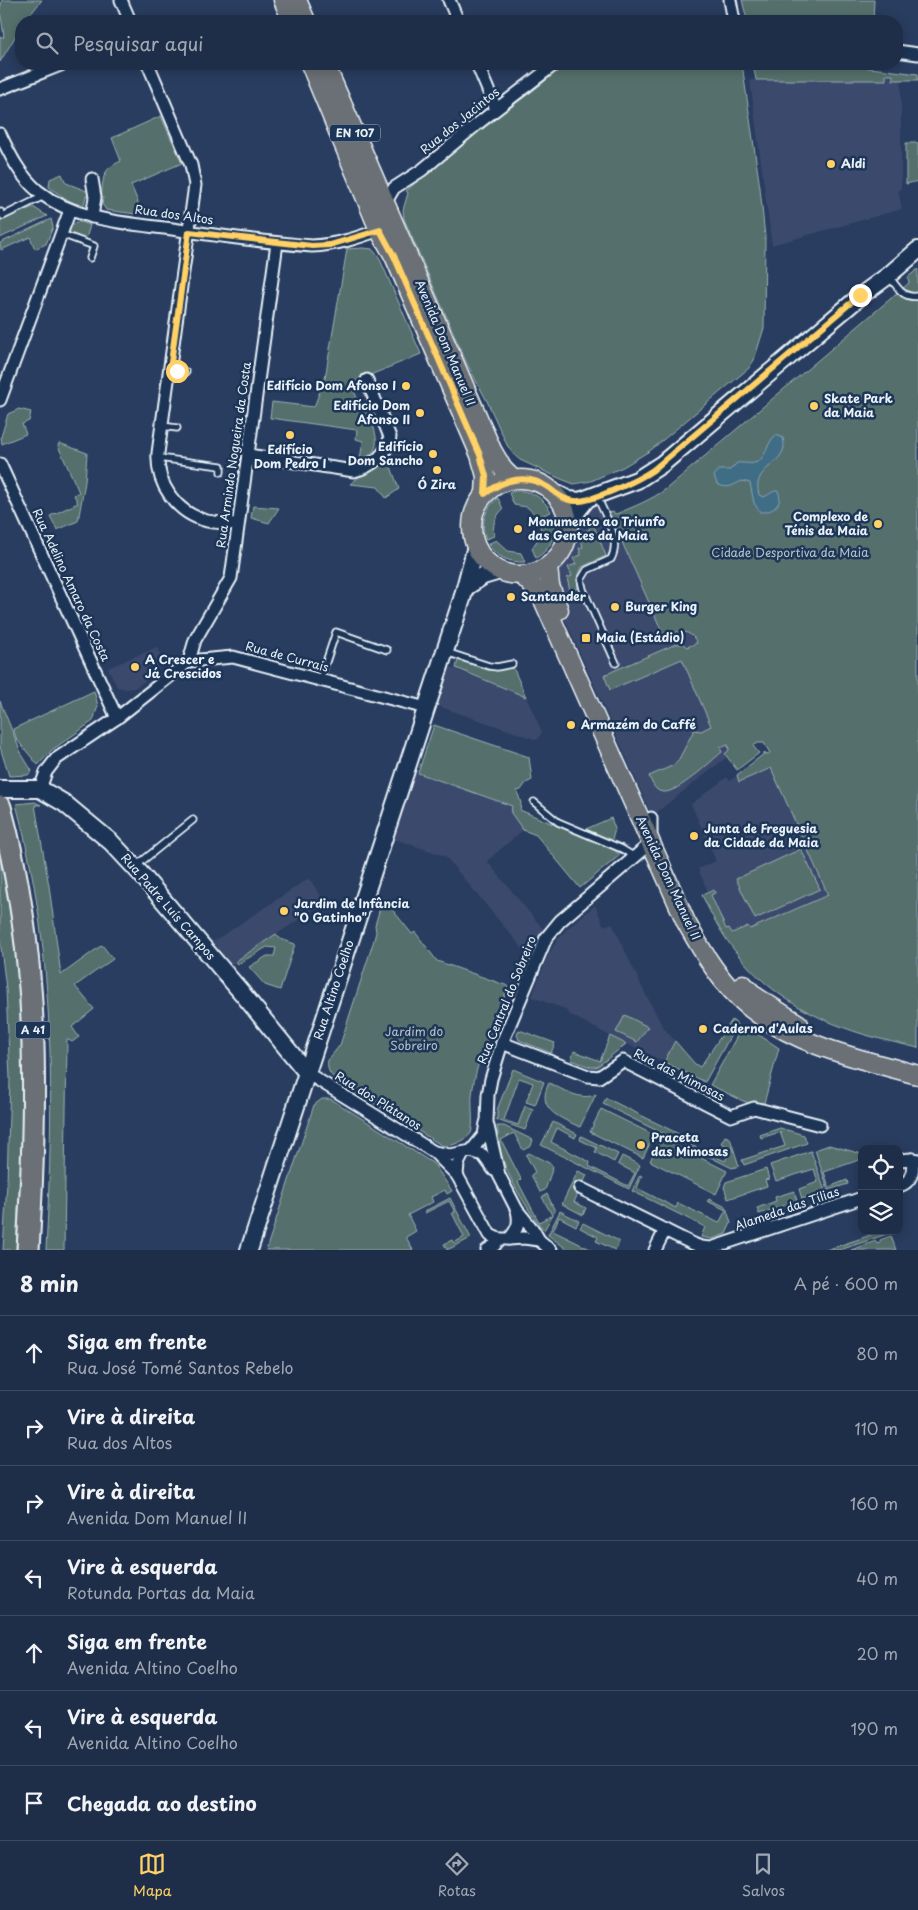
<!DOCTYPE html>
<html lang="pt">
<meta charset="utf-8">
<style>
:root{--surface:#1f2e48;--page:#2c3a52;--text:#f1f3f6;--muted:#a1a8b4;--line:#3c4a60;--accent:#ffd166}
body{margin:0;font-family:"Playpen Sans",sans-serif;background:var(--page);color:var(--text)}
.controls{position:absolute;right:15px;bottom:15px;display:grid;overflow:hidden;border-radius:10px;box-shadow:0 2px 12px #0003}
.controls button{width:45px;height:45px;display:grid;place-items:center;padding:0;border:0;border-bottom:1px solid var(--line);background:var(--surface);color:var(--text);font:25px sans-serif}
.stop{position:absolute;width:15px;height:15px;margin:-11px;border:4px solid #ffd166;border-radius:50%;background:#fff}
.stop.end{background:#ffd166;border-color:#fff;box-shadow:0 1px 5px #0008}
.list{margin:0;padding:0;list-style:none}
h2{display:flex;justify-content:space-between;align-items:center;height:65px;margin:0;padding:0 20px;font-size:21px}
h2 small{font-size:16px;font-weight:400;color:var(--muted)}
.list li{display:grid;grid-template-columns:32px 1fr auto;gap:15px;align-items:center;box-sizing:border-box;height:75px;padding:0 20px;border-top:1px solid var(--line)}
.list b{display:block;font-size:19px;white-space:nowrap}
.list p{margin:0;font-size:16px;white-space:nowrap;color:var(--muted)}
.list em{font-size:16px;font-style:normal;color:var(--muted)}
.icon{flex:none;width:28px;height:28px;fill:none;stroke:currentColor;stroke-width:2;stroke-linecap:round;stroke-linejoin:round}
.map{position:relative;flex:none;width:918px;height:1250px;overflow:hidden}
.search{position:absolute;background:var(--surface);box-shadow:0 2px 12px #0003;left:15px;right:15px;top:15px;height:55px;display:flex;align-items:center;gap:12px;box-sizing:border-box;padding:0 18px;border-radius:20px;color:var(--muted);font-size:19px}
.sheet{height:590px;background:var(--surface)}
nav{display:flex;justify-content:space-around;align-items:center;box-sizing:border-box;height:70px;border-top:1px solid var(--line);background:var(--surface);font-size:14px;color:var(--muted)}
nav a{display:grid;justify-items:center;gap:2px}
nav .on{color:var(--accent)}
.map>svg:first-child{display:block}
.built{fill:#3b496d}
.green{fill:#546f6c;stroke:#9eb0b2}
.water{fill:#416d86;stroke:#84a2b4}
.lines{fill:none;stroke-linecap:round;stroke-linejoin:round}
.lane-casing{stroke:#e8f1f8;stroke-width:9}
.street-casing{stroke:#e8f1f8;stroke-width:15}
.secondary-casing{stroke:#e8f1f8;stroke-width:20}
.primary-casing{stroke:#e8f1f8;stroke-width:21}
.highway-casing{stroke:#e8f1f8;stroke-width:25}
.lane{stroke:#1d3557;stroke-width:5.5}
.street{stroke:#1d3557;stroke-width:11}
.secondary{stroke:#1d3557;stroke-width:16}
.primary{stroke:#6a7074;stroke-width:18}
.highway{stroke:#6a7074;stroke-width:21}
.route{stroke:#ffd166;stroke-width:6}
.poi-dot{fill:#ffd166;stroke:#1d3557;stroke-width:2}
.labels{text-anchor:middle;stroke-width:5;stroke-linejoin:round;paint-order:stroke}
.shield{fill:#1d3557;stroke:#abb9c8;stroke-width:1}
.shield-label{font-size:11px;font-weight:bold;fill:#e8f1f8}
.street-label{font-size:12px;fill:#e8f1f8;stroke:#1d3557}
.poi-label{font-size:12px;font-weight:bold;fill:#e8f1f8;stroke:#1d3557;text-anchor:start}
.park-label{font-size:12px;fill:#b4c4c7;stroke:#1d3557}
</style>
<div class="map">
<svg width="918" height="1250" viewBox="0 0 918 1250">
<rect width="100%" height="100%" fill="#293d60"/>
<filter id="ink" filterUnits="userSpaceOnUse"><feTurbulence type="fractalNoise" baseFrequency=".02" numOctaves="2"/><feDisplacementMap in="SourceGraphic" scale="10" xChannelSelector="R" yChannelSelector="G"/><feConvolveMatrix kernelMatrix="1 2 1 2 8 2 1 2 1" color-interpolation-filters="sRGB"/></filter>
<g filter="url(#ink)">
<g class="built">
<polygon points="886,75 893,75 893,80 901,80 901,189 898,190 902,209 772,245 750,80 885,80"/>
<polygon points="603,501 664,636 681,631 689,634 696,641 697,644 679,651 720,747 729,744 729,750 725,754 727,757 652,816 554,594 550,568 563,554 569,541 570,530 578,511"/>
<polygon points="157,647 164,661 147,680 134,688 125,689 117,687 108,668"/>
<polygon points="442,664 526,697 542,732 537,740 429,703"/>
<polygon points="765,753 828,895 750,929 748,926 732,933 726,929 711,895 715,893 714,890 708,892 698,869 716,861 691,804 727,777 730,781"/>
<polygon points="407,770 512,806 511,813 523,830 487,861 547,934 533,961 445,856 385,836"/>
<polygon points="309,878 325,902 231,965 213,942"/>
<polygon points="595,905 604,926 612,923 643,989 663,1027 675,1041 664,1062 610,1036 569,1014 565,1009 532,997 548,955 558,939 567,929"/>
</g>
<g class="green">
<polygon points="2,0 42,0 25,21 21,21 21,27 0,62 0,37 4,37 0,9"/>
<polygon points="742,0 874,0 873,21 750,21 746,16"/>
<polygon points="566,64 742,64 760,188 765,237 764,328 754,360 749,368 651,450 623,467 591,481 574,484 561,479 520,460 513,454 507,445 487,401 467,364 404,219 403,210 408,193 406,191 484,124 530,93"/>
<polygon points="753,64 839,64 918,74 918,80 893,80 893,75 886,75 886,80 756,80"/>
<path d="M161,116L182,163L131,185L138,202L136,214L106,210L102,204L103,197H101C104,177 101,170 121,161L112,138Z"/>
<polygon points="906,143 918,143 918,181 906,184"/>
<path d="M62,174L66,183L87,191L88,196H86L84,205C72,205 59,194 49,187L50,179Z"/>
<polygon points="33,207 47,216 0,238 0,219 1,221"/>
<polygon points="51,219 53,227 46,244 35,249 30,237 1,250 0,243"/>
<polygon points="76,222 81,222 90,225 86,239 68,233 71,226"/>
<path d="M363,248L372,249L379,257L421,354L351,383L359,403H361L363,409L366,408C373,425 388,453 360,459L363,441L356,439L357,430L270,418L272,402L314,407L325,378L347,249Z"/>
<path d="M918,269V1048C894,1042 868,1037 845,1028C776,1003 732,962 702,895L714,890L715,893L711,895L726,929L729,928L732,933L748,926L750,929L828,895L771,768L739,782L737,775L765,753L766,755L770,753L764,743H758L753,746L759,753L737,770L725,754L729,750L728,745L720,748L722,752C710,762 678,793 664,792C655,792 652,783 649,776L672,766L678,761L694,730L701,731L711,726L682,659L610,690L604,675L676,644H683L687,647L697,643C690,628 677,631 664,636L609,513L612,512L616,514C633,507 651,500 666,489L909,283L908,277Z"/>
<polygon points="19,409 31,412 29,421 22,424 26,434 2,444 1,437 8,414"/>
<polygon points="59,443 87,453 85,482 78,521 57,530 50,516 78,503 74,495 79,492 58,446"/>
<polygon points="387,456 399,489 386,498 378,487 350,484"/>
<path d="M514,491C530,489 544,498 551,512L538,517L527,507L514,505L509,493Z"/>
<path d="M498,498L503,509C495,517 492,525 494,536L486,539C480,524 485,508 498,498Z"/>
<polygon points="253,506 279,508 269,523 251,518"/>
<path d="M553,516C557,533 552,549 536,558L532,548L541,535L540,522Z"/>
<polygon points="592,521 606,556 582,567 577,579 578,588 570,591 567,578 572,576 568,567 576,564 573,558 581,555 579,548 583,547 581,540 585,538 583,532 590,529 587,523"/>
<path d="M496,540L508,551L521,553L525,562C510,563 496,557 488,544Z"/>
<polygon points="458,660 494,670 513,667 526,697 456,668"/>
<polygon points="94,691 98,706 93,721 52,750 38,765 17,740 13,729"/>
<polygon points="0,701 21,753 32,771 28,775 9,776 0,747"/>
<polygon points="434,725 529,757 532,780 526,783 521,790 517,791 521,803 520,810 614,850 620,855 580,888 536,835 523,830 511,813 512,806 418,773"/>
<path d="M35,802L41,805H35L49,886L61,975L102,945L113,959L75,986L94,1009L72,1027L79,1037L72,1042L67,1039L64,1250H46C54,1099 56,952 16,804Z"/>
<polygon points="611,818 615,829 612,840 586,829"/>
<polygon points="801,849 820,889 755,919 736,879"/>
<path d="M0,858C13,922 21,986 23,1051C25,1118 19,1184 16,1250H3L7,1183L10,1079L6,989L0,940Z"/>
<path d="M383,898L412,934L415,932L437,961L508,986C497,1022 476,1056 472,1095C471,1104 474,1127 471,1133C466,1141 450,1148 441,1145L343,1084C333,1078 326,1073 328,1060L340,1045L374,940L376,932L375,925Z"/>
<polygon points="276,934 280,939 295,944 280,990 265,985 249,967 267,956 274,956 276,948 267,947 238,964 236,961"/>
<polygon points="625,1015 648,1027 637,1042 616,1032"/>
<polygon points="732,1020 737,1024 705,1082 664,1062 675,1041 695,1064 700,1067"/>
<polygon points="742,1027 747,1027 779,1048 763,1107 743,1101 710,1085"/>
<polygon points="519,1030 555,1043 551,1053 519,1040 517,1035"/>
<polygon points="610,1036 626,1044 597,1067 591,1067 571,1060 574,1051 600,1061"/>
<polygon points="513,1069 544,1082 535,1105 526,1102 533,1083 519,1078 504,1120 518,1125 525,1106 533,1110 525,1130 497,1120 497,1110"/>
<path d="M549,1083C562,1089 582,1102 596,1094L580,1127C561,1118 535,1110 549,1083Z"/>
<polygon points="606,1098 687,1138 685,1142 725,1161 732,1148 721,1143 725,1136 730,1138 739,1166 732,1168 603,1104"/>
<polygon points="322,1099 330,1099 334,1101 434,1164 452,1191 447,1194 445,1190 431,1197 433,1202 408,1215 416,1231 406,1237 413,1250 266,1250 314,1105"/>
<polygon points="601,1109 654,1135 643,1158 590,1132"/>
<polygon points="553,1122 577,1134 575,1138 557,1128 551,1142 590,1162 589,1166 628,1186 635,1173 618,1164 622,1156 640,1165 629,1189 541,1145"/>
<path d="M497,1126H504L533,1140L531,1146L523,1150L514,1133L501,1140L521,1179L518,1182L539,1222L552,1215L542,1197L547,1194L555,1211L544,1230C530,1215 510,1180 503,1160C499,1149 499,1137 497,1126Z"/>
<polygon points="780,1128 804,1135 807,1143 744,1165 742,1160 785,1146 780,1132 761,1138 760,1135"/>
<polygon points="581,1136 618,1154 614,1162 595,1152 597,1148 580,1140"/>
<polygon points="661,1138 727,1171 716,1194 650,1161"/>
<polygon points="829,1145 862,1154 862,1159 824,1172 829,1187 847,1180 848,1184 828,1190 815,1150"/>
<polygon points="811,1151 825,1191 802,1199 799,1189 818,1182 814,1169 776,1181 770,1165"/>
<polygon points="529,1153 551,1164 553,1167 545,1190 540,1192 531,1175 535,1172 526,1155"/>
<polygon points="766,1169 769,1179 765,1180 767,1186 728,1199 724,1187 726,1182"/>
<polygon points="578,1171 587,1175 583,1184 576,1181 572,1190 578,1194 574,1202 586,1208 583,1215 562,1204"/>
<polygon points="640,1175 642,1176 637,1188 676,1208 678,1203 719,1223 726,1210 707,1201 709,1199 726,1207 731,1223 726,1234 712,1239 701,1237 705,1227 632,1191"/>
<polygon points="794,1191 797,1201 759,1214 757,1208 776,1201 775,1197"/>
<polygon points="450,1198 471,1238 447,1250 444,1244 452,1240 454,1243 464,1237 452,1213 455,1212 449,1201 425,1213 425,1211"/>
<polygon points="560,1211 579,1221 576,1226 559,1217 553,1231 592,1250 568,1250 548,1235"/>
<polygon points="583,1223 619,1241 615,1250 596,1241 598,1237 580,1228"/>
<polygon points="870,1231 890,1231 890,1233 840,1250 826,1250 871,1235"/>
<polygon points="891,1236 896,1250 851,1250 876,1241 877,1244 880,1243 880,1240"/>
</g>
<path class="water" d="M776,435L783,438C791,465 750,465 759,495L763,497C769,496 772,490 778,491C784,504 772,513 760,512L754,503L750,483L742,481C732,485 729,490 717,484L714,476L719,470H730L737,463C743,462 751,465 757,462C767,457 767,441 776,435Z"/>
<g class="lines">
<g class="lane-casing">
<g id="lane">
<polyline points="1,212 3,216 44,196"/>
<polyline points="61,234 94,246 90,258"/>
<path d="M889,276C897,287 903,299 918,296"/>
<polyline points="170,370 186,372"/>
<polyline points="162,426 177,428"/>
<polyline points="158,458 221,466 221,472"/>
<path d="M597,496C604,515 622,539 611,559L587,570L581,580L583,589L616,663"/>
<polyline points="446,652 489,666 497,667 512,664"/>
<polyline points="320,680 336,632 387,650"/>
<polyline points="534,802 558,822 622,849 635,857"/>
<polyline points="136,866 193,820"/>
</g>
</g>
<g class="street-casing">
<g id="street">
<polyline points="121,0 130,21"/>
<polyline points="449,0 458,21"/>
<polyline points="730,0 734,21"/>
<polyline points="897,51 918,54"/>
<path d="M148,64L191,165L195,185L158,453C156,484 176,513 207,521C217,523 228,523 238,524"/>
<polyline points="477,64 496,109"/>
<polyline points="0,89 63,64"/>
<path d="M0,134C10,155 20,176 38,191C76,221 126,223 172,229C219,236 265,242 312,246C336,245 357,238 379,230L380,226"/>
<polyline points="384,205 394,188 422,170 476,125 555,64"/>
<polyline points="92,217 95,197 92,179"/>
<polyline points="0,400 70,210"/>
<path d="M248,455L354,471C371,467 388,454 390,437L367,380"/>
<polyline points="0,464 117,718"/>
<polyline points="189,661 195,640 231,578 277,243"/>
<polyline points="40,789 46,772 56,759 117,718 189,661 233,657 426,708"/>
<polyline points="502,1043 588,1076 599,1077 623,1061 731,1116 754,1108 820,1125"/>
<polyline points="307,1073 434,1152 457,1175"/>
<polyline points="471,1151 483,1155 494,1170"/>
<polyline points="434,1152 450,1155 471,1151 484,1135 486,1123"/>
<path d="M463,1154L458,1164L457,1175L490,1235L499,1239H509C518,1229 520,1223 517,1210"/>
<polyline points="899,1160 912,1159"/>
<path d="M899,1186C912,1182 914,1171 912,1159L918,1160"/>
<polyline points="580,1188 691,1243 701,1247 711,1248 862,1198"/>
<polyline points="509,1239 524,1238 539,1240"/>
<polyline points="487,1250 495,1245 499,1239"/>
<polyline points="551,1250 539,1240 534,1231 517,1210 499,1175 487,1122 488,1095 491,1079 502,1043 546,938 560,921 651,843 651,818"/>
<polyline points="655,1250 665,1230"/>
</g>
</g>
<g class="secondary-casing">
<g id="secondary">
<polyline points="553,492 569,500 580,501 637,480 662,464 863,294 889,275 918,250"/>
<polyline points="568,529 574,515 586,500"/>
<polyline points="466,587 483,576 500,571"/>
<polyline points="0,789 40,789 64,803 111,842 140,873 242,993 307,1073"/>
<polyline points="249,1250 462,599 476,546"/>
</g>
</g>
<g class="primary-casing">
<g id="primary">
<polyline points="283,0 292,21"/>
<polyline points="297,0 306,21"/>
<polyline points="310,64 379,230 394,256 480,455 486,476 485,494"/>
<polyline points="325,64 492,450 503,469 513,479"/>
<circle cx="520" cy="527" r="48"/>
<polyline points="548,567 550,586 559,610"/>
<path d="M522,575L539,593L544,602L686,922C703,953 722,985 749,1007C796,1046 861,1059 918,1075"/>
<polyline points="743,984 755,996 799,1024"/>
</g>
</g>
<g class="highway-casing">
<path id="highway" d="M0,807C40,953 37,1100 28,1250"/>
</g>
<use href="#lane" class="lane"/>
<use href="#street" class="street"/>
<use href="#secondary" class="secondary"/>
<use href="#primary" class="primary"/>
<use href="#highway" class="highway"/>
</g>
</g>
<g class="lines" filter="url(#ink)">
<path class="route" d="M177,371L170,370L189,232L312,246L330,245L380,230L394,256L480,455L486,476L485,494C504,479 527,473 549,488C556,494 565,501 575,501C591,503 640,479 653,470L860,295"/>
</g>
<g class="poi-dot">
<circle cx="831" cy="164" r="5"/>
<circle cx="406" cy="386" r="5"/>
<circle cx="814" cy="406" r="5"/>
<circle cx="420" cy="413" r="5"/>
<circle cx="290" cy="435" r="5"/>
<circle cx="433" cy="454" r="5"/>
<circle cx="437" cy="470" r="5"/>
<circle cx="878" cy="524" r="5"/>
<circle cx="518" cy="529" r="5"/>
<circle cx="511" cy="597" r="5"/>
<circle cx="615" cy="607" r="5"/>
<rect x="581" y="633" width="10" height="10" rx="2.5"/>
<circle cx="135" cy="667" r="5"/>
<circle cx="571" cy="725" r="5"/>
<circle cx="694" cy="836" r="5"/>
<circle cx="284" cy="911" r="5"/>
<circle cx="703" cy="1029" r="5"/>
<circle cx="641" cy="1145" r="5"/>
</g>
<g class="labels">
<g class="shield">
<rect x="330" y="124.5" width="50" height="17" rx="4"/>
<rect x="15.5" y="1021.5" width="35" height="17" rx="4"/>
</g>
<g class="shield-label">
<text x="355" y="137">EN 107</text>
<text x="33" y="1034">A 41</text>
</g>
<g class="street-label">
<text transform="translate(460 121) rotate(-39)" y="4">Rua dos Jacintos</text>
<text transform="translate(174 215) rotate(8)" y="4">Rua dos Altos</text>
<text transform="translate(445 343) rotate(67)" y="4">Avenida Dom Manuel II</text>
<text transform="translate(234 455) rotate(-82)" y="4">Rua Armindo Nogueira da Costa</text>
<text transform="translate(71 585) rotate(65)" y="4">Rua Adelino Amaro da Costa</text>
<text transform="translate(287 657) rotate(15)" y="4">Rua de Currais</text>
<text transform="translate(668 878) rotate(65)" y="4">Avenida Dom Manuel II</text>
<text transform="translate(168 907) rotate(49)" y="4">Rua Padre Luís Campos</text>
<text transform="translate(334 990) rotate(-72)" y="4">Rua Altino Coelho</text>
<text transform="translate(507 1000) rotate(-68)" y="4">Rua Central do Sobreiro</text>
<text transform="translate(679 1075) rotate(27)" y="4">Rua das Mimosas</text>
<text transform="translate(378 1101) rotate(32)" y="4">Rua dos Plátanos</text>
<text transform="translate(787 1209) rotate(-19)" y="4">Alameda das Tílias</text>
</g>
<g class="poi-label">
<text x="841" y="168">Aldi</text>
<text x="396" y="390" text-anchor="end">Edifício Dom Afonso I</text>
<text x="824" y="403">Skate Park<tspan x="824" dy="14">da Maia</tspan></text>
<text x="410" y="410" text-anchor="end">Edifício Dom<tspan x="410" dy="14">Afonso II</tspan></text>
<text x="423" y="451" text-anchor="end">Edifício<tspan x="423" dy="14">Dom Sancho</tspan></text>
<text x="290" y="454" text-anchor="middle">Edifício<tspan x="290" dy="14">Dom Pedro I</tspan></text>
<text x="437" y="489" text-anchor="middle">Ó Zira</text>
<text x="868" y="521" text-anchor="end">Complexo de<tspan x="868" dy="14">Ténis da Maia</tspan></text>
<text x="528" y="526">Monumento ao Triunfo<tspan x="528" dy="14">das Gentes da Maia</tspan></text>
<text x="521" y="601">Santander</text>
<text x="625" y="611">Burger King</text>
<text x="596" y="642">Maia (Estádio)</text>
<text x="145" y="664">A Crescer e<tspan x="145" dy="14">Já Crescidos</tspan></text>
<text x="581" y="729">Armazém do Caffé</text>
<text x="704" y="833">Junta de Freguesia<tspan x="704" dy="14">da Cidade da Maia</tspan></text>
<text x="294" y="908">Jardim de Infância<tspan x="294" dy="14">"O Gatinho"</tspan></text>
<text x="713" y="1033">Caderno d'Aulas</text>
<text x="651" y="1142">Praceta<tspan x="651" dy="14">das Mimosas</tspan></text>
</g>
<g class="park-label">
<text x="790" y="557">Cidade Desportiva da Maia</text>
<text x="414" y="1036">Jardim do<tspan x="414" dy="14">Sobreiro</tspan></text>
</g>
</g>
</svg>
<div class="controls">
<button><svg class="icon" aria-label="locate" viewBox="0 0 24 24"><circle cx="12" cy="12" r="6"/><path d="M12 2v4M12 18v4M2 12h4M18 12h4"/></svg></button>
<button><svg class="icon" aria-label="layers" viewBox="0 0 24 24"><path d="M12 4l9 5-9 5-9-5zM3 14l9 5 9-5"/></svg></button>
</div>
<div class="stop" style="left:177px;top:371px"></div>
<div class="stop end" style="left:860px;top:295px"></div>
<div class="search"><svg class="icon" aria-label="search" viewBox="0 0 24 24"><circle cx="10" cy="10" r="6"/><path d="M15 15l6 6"/></svg>Pesquisar aqui</div>
</div>
<section class="sheet">
<h2>8 min<small>A pé · 600 m</small></h2>
<ul class="list">
<li><svg class="icon" aria-label="ahead" viewBox="0 0 24 24"><path d="M12 20V5M6 11l6-6 6 6"/></svg><div><b>Siga em frente</b><p>Rua José Tomé Santos Rebelo</p></div><em>80 m</em></li>
<li><svg class="icon" aria-label="right" viewBox="0 0 24 24"><path d="M7 20v-9h11M14 6l5 5-5 5"/></svg><div><b>Vire à direita</b><p>Rua dos Altos</p></div><em>110 m</em></li>
<li><svg class="icon" aria-label="right" viewBox="0 0 24 24"><path d="M7 20v-9h11M14 6l5 5-5 5"/></svg><div><b>Vire à direita</b><p>Avenida Dom Manuel II</p></div><em>160 m</em></li>
<li><svg class="icon" aria-label="left" viewBox="0 0 24 24"><path d="M17 20v-9H6M10 6l-5 5 5 5"/></svg><div><b>Vire à esquerda</b><p>Rotunda Portas da Maia</p></div><em>40 m</em></li>
<li><svg class="icon" aria-label="ahead" viewBox="0 0 24 24"><path d="M12 20V5M6 11l6-6 6 6"/></svg><div><b>Siga em frente</b><p>Avenida Altino Coelho</p></div><em>20 m</em></li>
<li><svg class="icon" aria-label="left" viewBox="0 0 24 24"><path d="M17 20v-9H6M10 6l-5 5 5 5"/></svg><div><b>Vire à esquerda</b><p>Avenida Altino Coelho</p></div><em>190 m</em></li>
<li><svg class="icon" aria-label="arrive" viewBox="0 0 24 24"><path d="M6 21V4h12l-3 4 3 4H6"/></svg><div><b>Chegada ao destino</b></div></li>
</ul>
</section>
<nav>
<a class="on"><svg class="icon" aria-label="map" viewBox="0 0 24 24"><path d="M3 6l6-2 6 2 6-2v14l-6 2-6-2-6 2zM9 4v14M15 6v14"/></svg>Mapa</a>
<a><svg class="icon" aria-label="directions" viewBox="0 0 24 24"><path d="M12 3l9 9-9 9-9-9zM9 14v-3h6M13 9l2 2-2 2"/></svg>Rotas</a>
<a><svg class="icon" aria-label="saved" viewBox="0 0 24 24"><path d="M7 4h10v16l-5-4-5 4z"/></svg>Salvos</a>
</nav>
